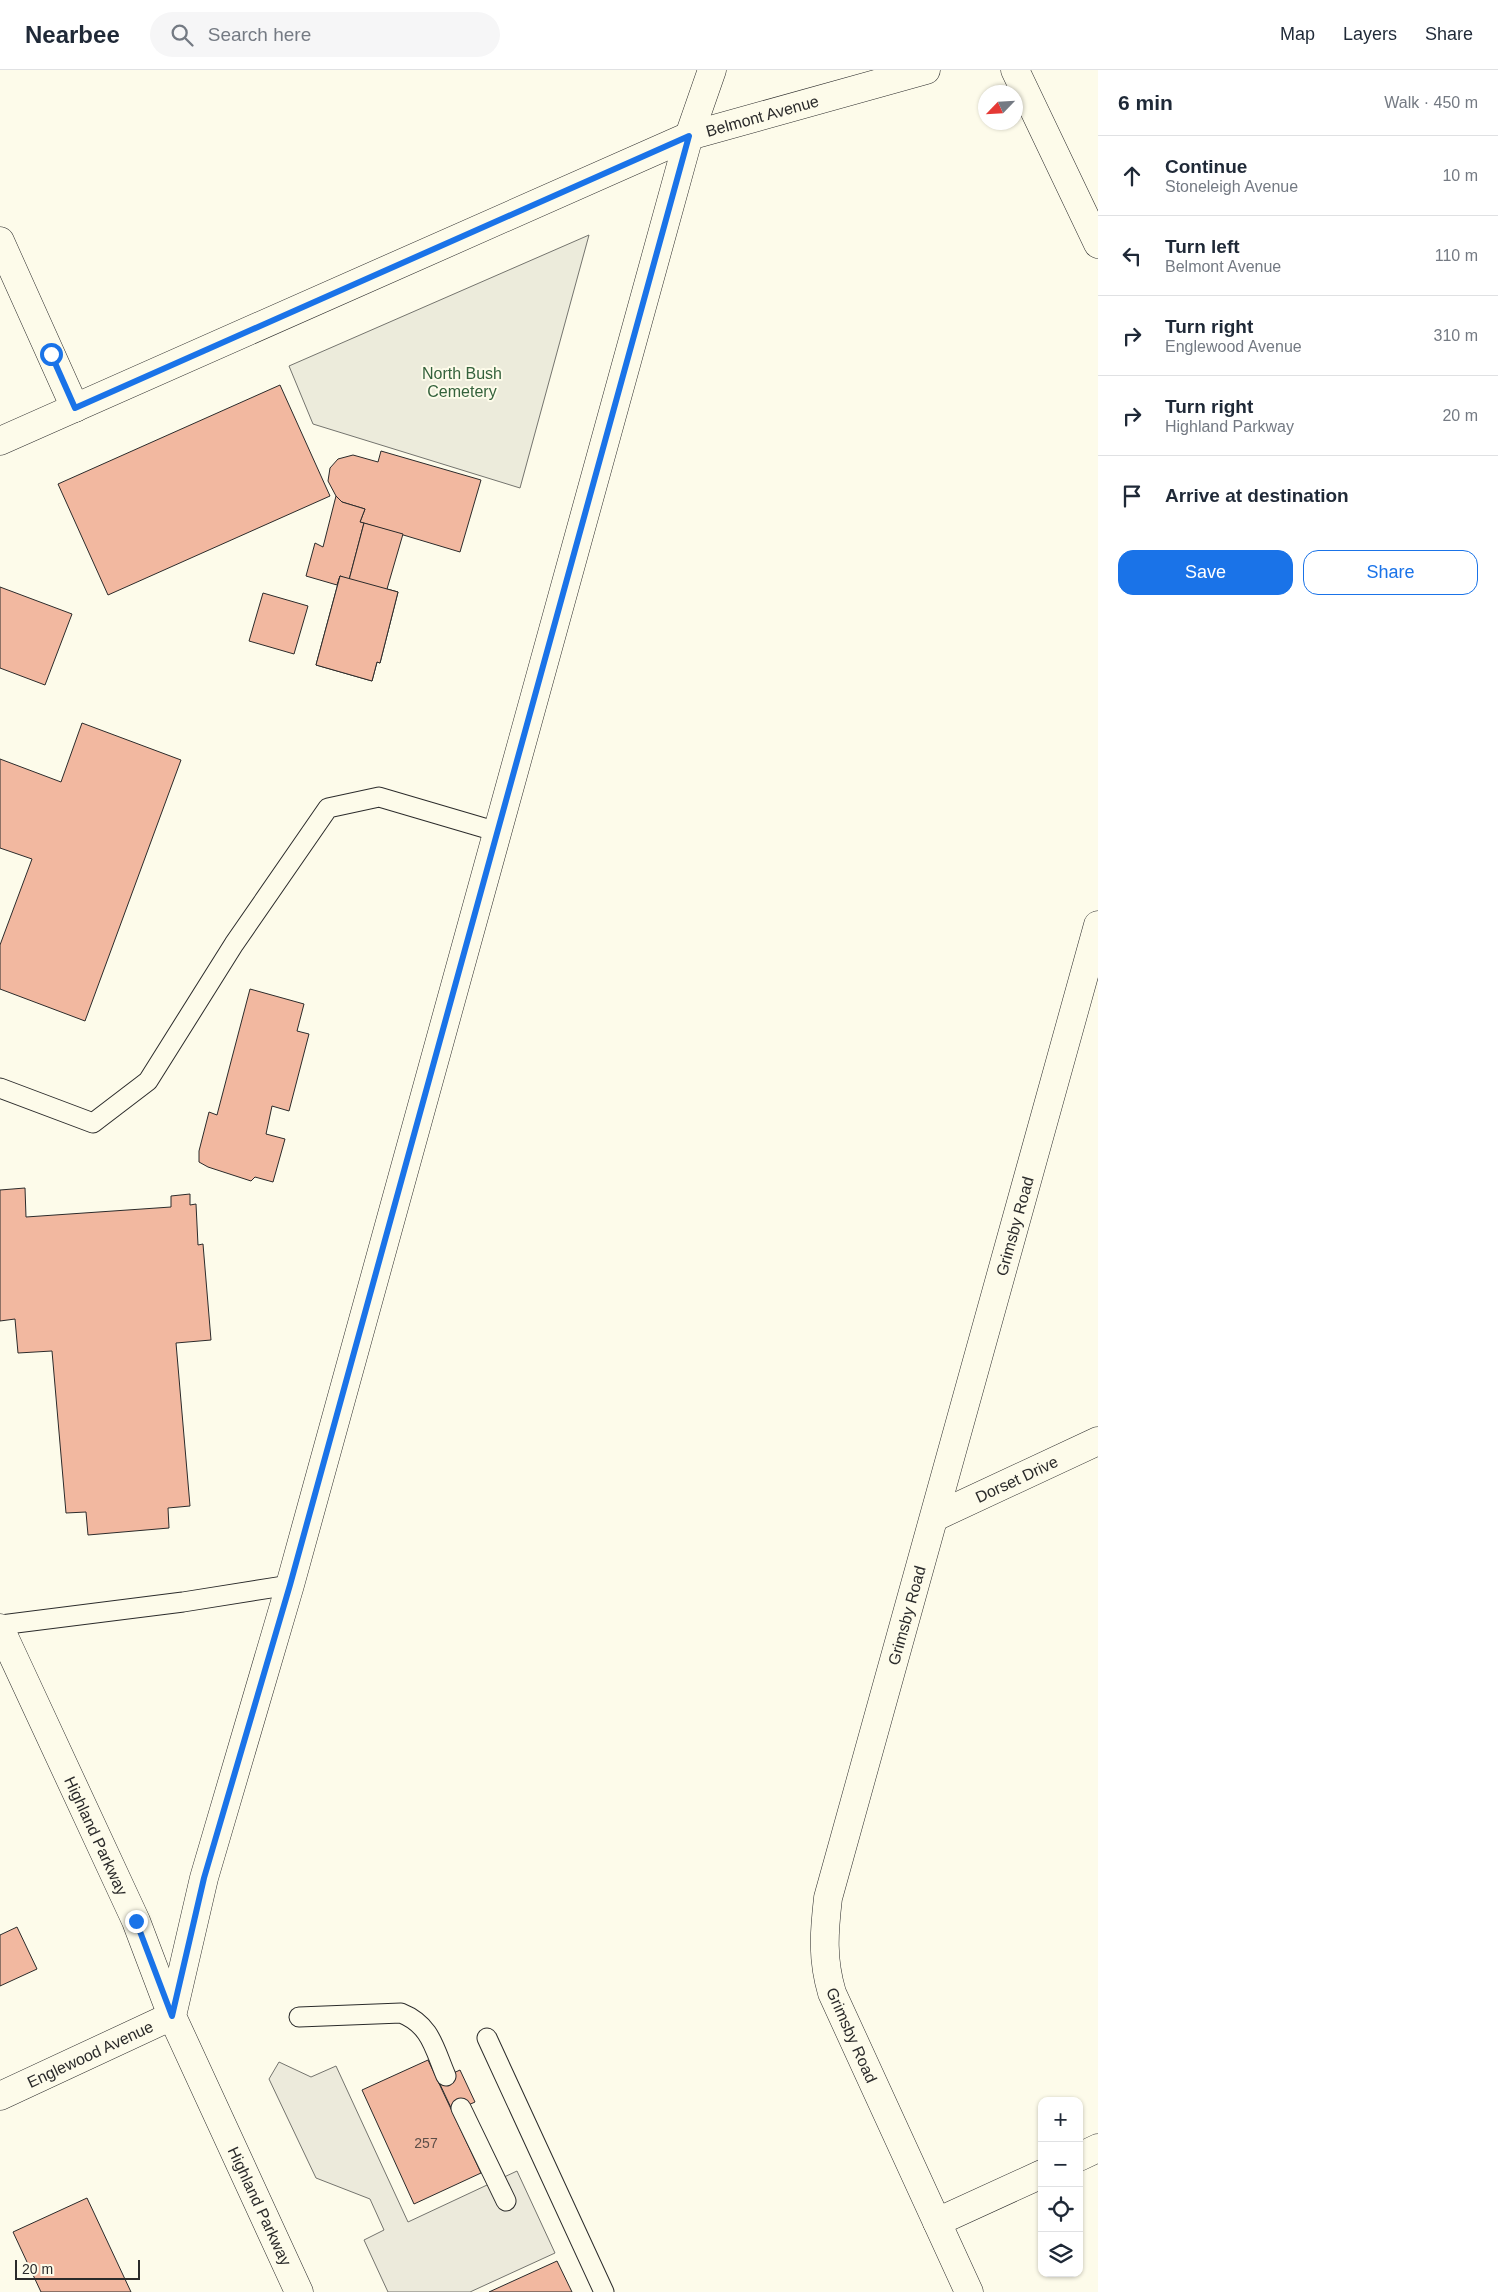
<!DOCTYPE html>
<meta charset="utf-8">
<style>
:root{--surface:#fff;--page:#f6f6f7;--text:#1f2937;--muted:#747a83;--line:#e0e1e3;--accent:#1a73e8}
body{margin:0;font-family:Helvetica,sans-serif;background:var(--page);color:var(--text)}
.controls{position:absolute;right:15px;bottom:15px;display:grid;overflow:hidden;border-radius:10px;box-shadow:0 1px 4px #0004}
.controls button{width:45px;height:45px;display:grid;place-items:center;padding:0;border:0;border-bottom:1px solid var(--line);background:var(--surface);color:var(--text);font:25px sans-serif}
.compass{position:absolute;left:978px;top:15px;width:45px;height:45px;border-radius:50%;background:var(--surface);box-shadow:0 1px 4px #0004;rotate:245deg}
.scale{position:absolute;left:15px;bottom:12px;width:125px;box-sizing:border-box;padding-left:5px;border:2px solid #2b2b2b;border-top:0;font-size:14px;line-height:18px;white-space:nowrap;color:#2b2b2b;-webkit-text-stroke:4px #fdfbea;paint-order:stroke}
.stop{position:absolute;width:15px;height:15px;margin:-11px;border:4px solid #1a73e8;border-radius:50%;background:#fff}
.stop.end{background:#1a73e8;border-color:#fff;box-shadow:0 1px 5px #0008}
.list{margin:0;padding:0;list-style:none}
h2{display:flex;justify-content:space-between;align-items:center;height:65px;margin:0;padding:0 20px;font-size:21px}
h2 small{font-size:16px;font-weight:400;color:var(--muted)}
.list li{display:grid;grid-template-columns:32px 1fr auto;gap:15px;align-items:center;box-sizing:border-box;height:80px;padding:0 20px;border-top:1px solid var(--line)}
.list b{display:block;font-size:19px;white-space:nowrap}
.list p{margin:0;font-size:16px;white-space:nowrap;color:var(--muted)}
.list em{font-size:16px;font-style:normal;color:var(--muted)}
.actions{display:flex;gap:10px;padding:15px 20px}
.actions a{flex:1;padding:11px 0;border:1px solid var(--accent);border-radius:15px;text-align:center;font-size:18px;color:var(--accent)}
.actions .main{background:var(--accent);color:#fff}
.icon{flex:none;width:28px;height:28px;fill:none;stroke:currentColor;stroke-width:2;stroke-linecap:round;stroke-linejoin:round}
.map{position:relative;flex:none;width:1098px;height:2222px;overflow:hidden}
header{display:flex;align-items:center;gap:30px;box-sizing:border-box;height:70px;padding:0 25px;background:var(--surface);border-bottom:1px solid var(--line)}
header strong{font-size:24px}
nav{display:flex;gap:28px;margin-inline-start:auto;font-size:18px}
.search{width:350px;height:45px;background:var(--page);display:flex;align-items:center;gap:12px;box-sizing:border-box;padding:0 18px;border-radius:28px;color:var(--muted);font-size:19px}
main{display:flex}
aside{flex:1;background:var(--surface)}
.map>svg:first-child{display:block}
.green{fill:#ecebdb;stroke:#74746e}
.parking{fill:#eceadb;stroke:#74746e}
.building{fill:#f2b8a0;stroke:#2b2b2b}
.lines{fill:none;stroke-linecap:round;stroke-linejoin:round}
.service-casing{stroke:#2b2b2b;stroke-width:21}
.minor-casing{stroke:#2b2b2b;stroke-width:29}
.tertiary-casing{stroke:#2b2b2b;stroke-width:29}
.service{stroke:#fdfbea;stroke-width:19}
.minor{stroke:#fdfbea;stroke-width:28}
.tertiary{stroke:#fdfbea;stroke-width:28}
.route{stroke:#1a73e8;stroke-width:6}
.labels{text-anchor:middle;stroke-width:4;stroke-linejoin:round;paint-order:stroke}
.number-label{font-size:14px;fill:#5d4e48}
.street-label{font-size:16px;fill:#2b2b2b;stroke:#fdfbea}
.park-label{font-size:16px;fill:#34623c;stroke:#fdfbea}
</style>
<header>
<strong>Nearbee</strong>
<div class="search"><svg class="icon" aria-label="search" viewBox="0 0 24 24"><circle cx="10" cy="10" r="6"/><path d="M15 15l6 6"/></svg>Search here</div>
<nav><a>Map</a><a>Layers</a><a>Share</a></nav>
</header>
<main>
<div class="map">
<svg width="1098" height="2222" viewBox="0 0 1098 2222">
<rect width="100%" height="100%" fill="#fdfbea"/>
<polygon class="green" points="589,165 520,418 313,354 289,296"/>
<polygon class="parking" points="279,1992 311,2007 336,1996 408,2152 517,2101 555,2183 470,2222 388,2222 364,2170 384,2160 370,2129 316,2108 269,2009"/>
<g class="building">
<polygon points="280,315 330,426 108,525 58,414"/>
<polygon points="381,381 481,410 460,482 360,452 365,439 342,432 336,426 328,411 330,398 338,389 353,385 378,392"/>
<polygon points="336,426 342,432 365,439 360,452 364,453 349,510 340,506 337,515 306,506 315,473 323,477"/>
<polygon points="364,453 403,464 387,519 398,522 380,593 377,592 372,611 316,595 340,506 349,510"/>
<polygon points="340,506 398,522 380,593 377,592 372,611 316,595"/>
<polygon points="0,517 72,544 45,615 0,598"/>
<polygon points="263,523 308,536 294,584 249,571"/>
<polygon points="82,653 181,690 85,951 0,919 0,875 32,789 0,778 0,689 61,712"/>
<polygon points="250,919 304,934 297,961 309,964 289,1041 272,1036 266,1064 285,1069 273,1112 255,1107 251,1111 208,1097 199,1092 199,1081 209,1042 217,1045"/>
<polygon points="25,1118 26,1147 171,1137 171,1126 190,1124 190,1135 196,1134 198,1175 203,1174 211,1270 176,1273 190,1436 168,1438 169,1458 88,1465 86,1442 66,1443 52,1281 18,1283 15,1249 0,1251 0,1120"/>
<polygon points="17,1857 37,1899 0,1916 0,1865"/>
<polygon points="428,1990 481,2103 414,2134 362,2020"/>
<polygon points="460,2000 475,2032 453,2042 438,2010"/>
<polygon points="87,2128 131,2222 41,2222 13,2162"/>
<polygon points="557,2191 572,2222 489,2222"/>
</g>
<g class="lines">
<g class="service-casing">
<g id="service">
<polyline points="0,1018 93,1053 148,1011 234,874 328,738 379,727 498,762"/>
<polyline points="0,1555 183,1532 290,1515"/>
<path d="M299,1947L401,1943C431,1955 434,1978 446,2006"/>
<polyline points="487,1968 604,2222"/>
<polyline points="461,2038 506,2131"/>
</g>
</g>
<g class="minor-casing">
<g id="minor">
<polyline points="1015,0 1098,174"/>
<path id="s1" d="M689,66L926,0"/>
<polyline points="0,171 75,338"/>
<path id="s2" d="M935,1447L1098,1371"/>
<path id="s3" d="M0,1558L136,1851L172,1946L0,2026"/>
<polyline points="1079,2087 1098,2078"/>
<polyline points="937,2152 1042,2104"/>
<path id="s4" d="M969,2222L832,1923C822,1889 824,1863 828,1828L1098,855"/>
</g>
</g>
<g class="tertiary-casing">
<g id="tertiary">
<polyline points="0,371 689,66"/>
<polyline points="299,2222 172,1946 204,1808 290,1515 689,66 712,0"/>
</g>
</g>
<use href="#service" class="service"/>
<use href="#minor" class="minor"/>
<use href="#tertiary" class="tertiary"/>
</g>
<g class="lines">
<polyline class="route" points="51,284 75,338 689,66 290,1515 204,1808 172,1946 136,1851"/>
</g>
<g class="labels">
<g class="number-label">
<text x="426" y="2078">257</text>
</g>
<g class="street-label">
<text dy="6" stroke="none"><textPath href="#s1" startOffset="76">Belmont Avenue</textPath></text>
<text dy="6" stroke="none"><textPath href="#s4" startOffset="1122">Grimsby Road</textPath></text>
<text dy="6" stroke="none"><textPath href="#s2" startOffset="90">Dorset Drive</textPath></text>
<text dy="6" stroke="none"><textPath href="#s4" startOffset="718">Grimsby Road</textPath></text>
<text dy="6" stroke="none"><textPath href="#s3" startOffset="229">Highland Parkway</textPath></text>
<text transform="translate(852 1965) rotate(66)" y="6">Grimsby Road</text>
<text transform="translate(90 1984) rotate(-25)" y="6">Englewood Avenue</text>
<text transform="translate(260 2136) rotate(65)" y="6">Highland Parkway</text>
</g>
<g class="park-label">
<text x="462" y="309">North Bush<tspan x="462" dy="18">Cemetery</tspan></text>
</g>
</g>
</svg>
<div class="controls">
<button>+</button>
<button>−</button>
<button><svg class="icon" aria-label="locate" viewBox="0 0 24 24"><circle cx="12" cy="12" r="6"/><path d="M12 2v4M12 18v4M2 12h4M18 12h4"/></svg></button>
<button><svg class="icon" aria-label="layers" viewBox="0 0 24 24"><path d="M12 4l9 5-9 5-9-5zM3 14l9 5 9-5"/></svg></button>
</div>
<svg class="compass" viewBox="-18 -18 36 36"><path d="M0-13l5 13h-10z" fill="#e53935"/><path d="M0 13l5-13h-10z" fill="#747a83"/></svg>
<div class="scale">20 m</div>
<div class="stop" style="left:51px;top:284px"></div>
<div class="stop end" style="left:136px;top:1851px"></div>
</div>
<aside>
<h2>6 min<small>Walk · 450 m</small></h2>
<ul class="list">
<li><svg class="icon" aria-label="ahead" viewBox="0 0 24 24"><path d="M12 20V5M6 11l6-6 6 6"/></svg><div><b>Continue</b><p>Stoneleigh Avenue</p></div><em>10 m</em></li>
<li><svg class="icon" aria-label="left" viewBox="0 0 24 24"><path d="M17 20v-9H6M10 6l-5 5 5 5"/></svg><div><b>Turn left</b><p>Belmont Avenue</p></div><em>110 m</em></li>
<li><svg class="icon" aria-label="right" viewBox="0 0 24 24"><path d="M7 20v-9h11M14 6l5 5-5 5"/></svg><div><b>Turn right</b><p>Englewood Avenue</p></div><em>310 m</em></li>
<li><svg class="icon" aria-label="right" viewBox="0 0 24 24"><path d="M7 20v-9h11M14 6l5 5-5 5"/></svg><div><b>Turn right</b><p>Highland Parkway</p></div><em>20 m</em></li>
<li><svg class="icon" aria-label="arrive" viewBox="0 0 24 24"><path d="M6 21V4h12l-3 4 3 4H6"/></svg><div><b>Arrive at destination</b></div></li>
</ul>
<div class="actions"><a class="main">Save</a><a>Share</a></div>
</aside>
</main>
